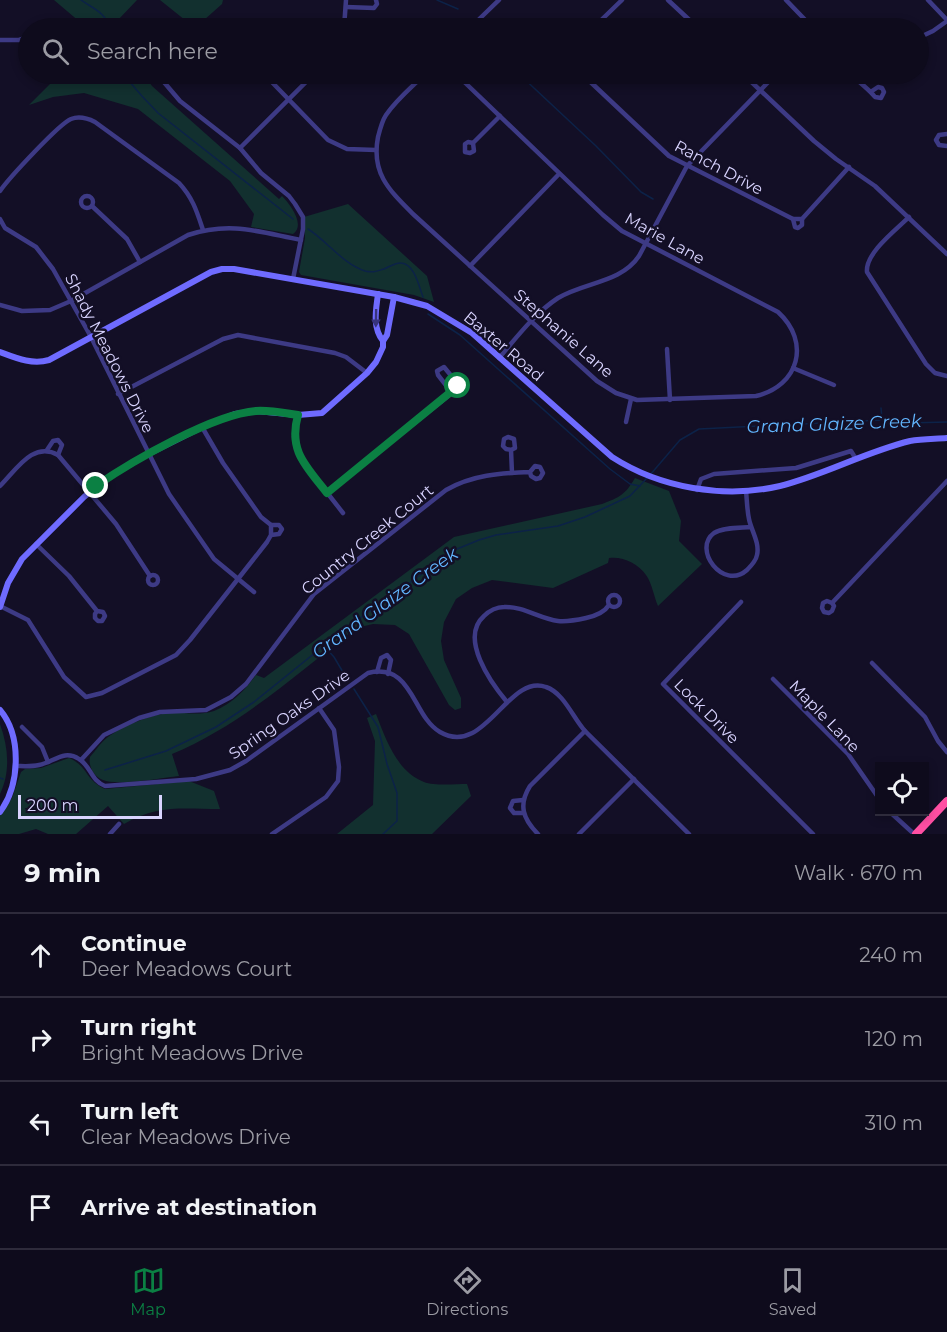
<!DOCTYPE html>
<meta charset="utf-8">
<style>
:root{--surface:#0e0b1c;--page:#171425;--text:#f1f3f6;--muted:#9b9ba3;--line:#2e2b3b;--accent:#0b8043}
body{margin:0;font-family:Montserrat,sans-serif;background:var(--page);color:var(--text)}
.controls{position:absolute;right:18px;bottom:18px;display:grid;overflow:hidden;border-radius:0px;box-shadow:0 3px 9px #0003}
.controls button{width:54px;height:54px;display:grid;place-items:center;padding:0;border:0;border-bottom:2px solid var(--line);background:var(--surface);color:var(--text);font:30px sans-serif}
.scale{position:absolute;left:18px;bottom:15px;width:144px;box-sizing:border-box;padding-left:6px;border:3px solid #d9d4ff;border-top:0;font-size:16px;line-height:21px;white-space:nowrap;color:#d9d4ff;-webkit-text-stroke:4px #130f26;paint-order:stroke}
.stop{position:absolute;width:18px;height:18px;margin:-14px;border:4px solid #0b8043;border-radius:50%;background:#fff}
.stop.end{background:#0b8043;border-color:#fff;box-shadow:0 2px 6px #0008}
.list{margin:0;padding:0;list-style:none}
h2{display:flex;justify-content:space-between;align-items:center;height:78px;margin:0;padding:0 24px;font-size:26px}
h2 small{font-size:20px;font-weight:400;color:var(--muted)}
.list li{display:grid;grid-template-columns:39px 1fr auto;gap:18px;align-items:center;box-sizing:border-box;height:84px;padding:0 24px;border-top:2px solid var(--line)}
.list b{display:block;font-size:22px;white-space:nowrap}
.list p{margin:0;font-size:20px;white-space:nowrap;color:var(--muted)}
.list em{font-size:20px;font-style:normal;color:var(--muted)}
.icon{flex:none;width:33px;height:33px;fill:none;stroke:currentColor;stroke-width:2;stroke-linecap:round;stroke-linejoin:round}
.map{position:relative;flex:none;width:947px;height:834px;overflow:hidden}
.search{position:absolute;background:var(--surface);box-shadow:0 3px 9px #0003;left:18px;right:18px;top:18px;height:66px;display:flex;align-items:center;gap:15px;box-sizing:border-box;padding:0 21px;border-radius:33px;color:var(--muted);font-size:22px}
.sheet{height:414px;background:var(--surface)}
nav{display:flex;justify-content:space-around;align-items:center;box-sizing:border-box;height:84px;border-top:2px solid var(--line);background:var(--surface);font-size:16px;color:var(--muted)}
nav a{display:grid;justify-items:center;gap:3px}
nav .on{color:var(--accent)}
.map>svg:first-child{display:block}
.green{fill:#12302f}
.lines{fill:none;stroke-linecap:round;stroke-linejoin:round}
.stream{stroke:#0c2248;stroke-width:1.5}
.street{stroke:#3d3a85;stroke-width:4.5}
.secondary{stroke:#6f6bff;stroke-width:6}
.highway{stroke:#ff4fa3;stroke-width:8}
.oneway{fill:#38347d}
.route{stroke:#0b8043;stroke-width:8}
.labels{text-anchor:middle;stroke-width:5;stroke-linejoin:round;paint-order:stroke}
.street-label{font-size:16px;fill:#d9d4ff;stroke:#130f26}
.water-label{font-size:18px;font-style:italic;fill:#62b6ff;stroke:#130f26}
</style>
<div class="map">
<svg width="947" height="834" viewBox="0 0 947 834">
<rect width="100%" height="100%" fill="#130f26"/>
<g class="green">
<polygon points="54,0 137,0 117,21 120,28 87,28"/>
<polygon points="160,0 223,0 222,4 195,28"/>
<path d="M60,74H144L152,86L279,199L282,196C290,204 306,225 293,234L251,227L254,214L230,181L138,109L84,93L53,97L29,105Z"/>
<polygon points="348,204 427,276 434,302 414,295 301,275 299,272 305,238 304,217"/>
<path d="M635,478L669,491L681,521L679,541L702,564L658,606C654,597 652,583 646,575C638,563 622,556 609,558L608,563L553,588L492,580L472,588L456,599L444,622L441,641L444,660L461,698V708L455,710L449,705L409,634L395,625L373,624L356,628C297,674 241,725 172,754L179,776C162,778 117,786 103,780C94,777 88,766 90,757C96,750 101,742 108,737C122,726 151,715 168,713C183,712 199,716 214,711C232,704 245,690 256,675L264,678L454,537L602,504C620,497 625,495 635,478Z"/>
<path d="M376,714C386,739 396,771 424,782C434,786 456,784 467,784L471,796L432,834H337L373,805L375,741L367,718Z"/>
<path d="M0,724C8,747 11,770 0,794Z"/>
<path d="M69,758C88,766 85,780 105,789L189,781L214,791L220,809C183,809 158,804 124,824L108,806L76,834H48L36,829L19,834H0V816L12,798L21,772L25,769L41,768Z"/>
</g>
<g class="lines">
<g class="stream">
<path d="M81,0C92,8 107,13 109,28"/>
<polyline points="437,0 458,9"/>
<polyline points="123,74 141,95 158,113 293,219"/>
<polyline points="519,74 596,146 641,192 653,199"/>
<path d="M308,229C327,241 343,264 365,271C373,273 377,271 384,269C389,267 396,262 401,263C415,264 419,287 423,297"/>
<polyline points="428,314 460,335 610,469 630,484 640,486"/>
<polyline points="881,408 882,419"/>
<polyline points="650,475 680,440 699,429 882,420 908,423 947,422"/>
<polyline points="324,646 334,657 347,679"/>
<polyline points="354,689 378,727 387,764 397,793 397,821 383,834"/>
<polyline points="105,770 166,751 216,727 254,702 346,628 457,549 479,540 496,535 558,526 585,517 630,496 647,478"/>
<polyline points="0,778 3,779"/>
</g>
<g class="street">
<polyline points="668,0 698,28"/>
<polyline points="786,0 813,28"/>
<polyline points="928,0 947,20"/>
<polyline points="346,7 374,8 377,4 376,0"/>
<polyline points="344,28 346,0"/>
<polyline points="470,28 499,0"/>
<polyline points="593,28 622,0"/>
<polyline points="918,38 933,31 947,21"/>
<polyline points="0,40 19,40 28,37"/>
<polyline points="157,74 180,101 240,148 261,173 289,196 295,204 303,217 303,229 293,279"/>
<polyline points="264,74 328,140 347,149 376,150"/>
<path d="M425,74C412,87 397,99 386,115C382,121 380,129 378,137C371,173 389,190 413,214L597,381L616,393L637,400L756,396C799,386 811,342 778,312L622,231L603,215L456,74"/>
<polyline points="582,74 669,156 793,219 802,219 849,167"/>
<polyline points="743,74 814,141 836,159 875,186 947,254"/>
<path d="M852,74C859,83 869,89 875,97L881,98L884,92L882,88L878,87L872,91"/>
<polyline points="947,134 939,135 936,140 939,145 947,146"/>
<polyline points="473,143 468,142 465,144 465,152 470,153 474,151 473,143 500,116"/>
<polyline points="240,148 314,74"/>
<path d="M0,191C9,178 59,124 71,119C79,116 87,118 95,122L179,183C193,198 197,212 203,230"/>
<circle cx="87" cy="202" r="6"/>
<polyline points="92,206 127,239 140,262"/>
<path d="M909,217C897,229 865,253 867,272L926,364L935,373L947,376"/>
<polyline points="0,219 5,228 36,247 53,269 91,337 169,494 214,559 254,592"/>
<polyline points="793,219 795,227 798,228 802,225 802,219"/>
<polyline points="470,266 559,174"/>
<path d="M0,305L22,311L50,310L71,301L188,235C231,221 259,232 301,240"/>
<polyline points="667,349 670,400"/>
<path d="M499,358C517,337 535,313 558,298C584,282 621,283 639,256L687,166L776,74"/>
<polyline points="793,368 834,385"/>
<polyline points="118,394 223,339 238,335 335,353 346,357 367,373"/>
<polyline points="298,415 294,437 300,458 343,513"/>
<polyline points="626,422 631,399"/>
<polyline points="47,450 53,441 58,440 62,445 58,455"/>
<polyline points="511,450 506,449 503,446 504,439 508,437 514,439 515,448 511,450 512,473"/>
<path d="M0,486C17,469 33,441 58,455L116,524L150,576"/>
<polyline points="697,490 701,479 714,474 796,468 851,451 856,459"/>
<path d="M746,491C747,500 747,510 749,519C751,530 760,543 757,555C756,561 751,566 747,570C723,591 692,549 714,533C724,527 740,528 751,527"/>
<polyline points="327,493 457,389 458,384 444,367 437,371 438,375 452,393"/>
<polyline points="271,535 279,534 282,529 279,525 271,525"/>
<polyline points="36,544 69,576 97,611 103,612 105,616 102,621 98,621 95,618 95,614 97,611"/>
<circle cx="153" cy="580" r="5"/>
<circle cx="614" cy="601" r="6"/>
<polyline points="741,602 663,684 813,834"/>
<polyline points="832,603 834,606 832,611 829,613 824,612 822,608 823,603 827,601 832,603 947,481"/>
<polyline points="0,606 28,620 64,677 86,697 102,693 176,655 190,640 267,542 271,535 271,525 261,517 223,463 202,427"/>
<polyline points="872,663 925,717 938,741 947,752"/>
<polyline points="377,672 381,658 387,655 391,660 388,674"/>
<polyline points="773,679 848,754 880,800"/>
<path d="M507,702C491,683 459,638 484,616C489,611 497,607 504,607C523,606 540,619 558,621C568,622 577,620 586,618C595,616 604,613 609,605"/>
<polyline points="22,727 42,747 48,762"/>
<path d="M81,760L104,735L139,718L160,712L206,710L231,697L246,684L314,594L446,490C472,475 500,473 530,472L535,466L540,467L543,473L540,478L536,479L531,476L530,472"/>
<path d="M15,766C22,766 31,767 39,765C54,762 64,749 79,759C91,766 91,781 105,786L196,779L230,770L246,761L368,673C413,662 412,716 440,732C485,758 508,673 546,687C564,693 573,718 585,731L689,834"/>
<polyline points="890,812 914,834"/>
<polyline points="523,813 514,813 510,808 513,801 523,800"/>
<polyline points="110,834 119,824"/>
<polyline points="272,834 326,797 338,781 339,767 334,730 319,708"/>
<path d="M538,834C523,819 518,805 530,786L585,731"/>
<polyline points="579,834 634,779"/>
</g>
<g class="secondary">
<path d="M378,294C376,310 372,327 383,341"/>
<path d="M0,352C16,358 32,365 49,360L211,272L222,269H234L394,297L427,306L472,333L612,457C660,488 724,499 780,486C824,475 865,452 910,441C922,439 935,439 947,438"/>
<polyline points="0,607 8,583 22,559 84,497 104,480 148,454 202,427 235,414 257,411 298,415 322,413 367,373 376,362 383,347 383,341 387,335 394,297"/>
<path d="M0,710C22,736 20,785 0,812"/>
</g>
<polyline class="highway" points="916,834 947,801"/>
</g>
<defs><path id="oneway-solid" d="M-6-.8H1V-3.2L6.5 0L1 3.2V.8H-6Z" transform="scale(1.5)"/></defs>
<use class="oneway" href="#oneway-solid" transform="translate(376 318) rotate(91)"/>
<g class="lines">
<path class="route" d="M96,486C132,461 214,414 256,411C270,410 284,413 298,415C288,451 306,466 327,493L458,386"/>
</g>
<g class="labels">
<g class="street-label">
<text transform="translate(719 167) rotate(28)" y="6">Ranch Drive</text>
<text transform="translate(665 238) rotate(29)" y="6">Marie Lane</text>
<text transform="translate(564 333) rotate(41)" y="6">Stephanie Lane</text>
<text transform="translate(504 346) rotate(40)" y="6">Baxter Road</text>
<text transform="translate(110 353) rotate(63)" y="6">Shady Meadows Drive</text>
<text transform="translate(367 539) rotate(-39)" y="6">Country Creek Court</text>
<text transform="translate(707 711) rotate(45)" y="6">Lock Drive</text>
<text transform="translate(289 714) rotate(-35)" y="6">Spring Oaks Drive</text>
<text transform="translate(825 716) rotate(46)" y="6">Maple Lane</text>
</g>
<g class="water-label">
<text transform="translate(834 424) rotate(-2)" y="6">Grand Glaize Creek</text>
<text transform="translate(385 603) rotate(-36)" y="6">Grand Glaize Creek</text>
</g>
</g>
</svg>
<div class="controls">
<button><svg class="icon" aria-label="locate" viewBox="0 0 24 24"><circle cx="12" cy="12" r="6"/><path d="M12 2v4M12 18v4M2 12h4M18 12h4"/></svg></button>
</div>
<div class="scale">200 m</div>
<div class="stop" style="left:458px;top:386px"></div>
<div class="stop end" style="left:96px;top:486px"></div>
<div class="search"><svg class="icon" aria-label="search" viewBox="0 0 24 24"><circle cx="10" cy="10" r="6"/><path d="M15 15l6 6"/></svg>Search here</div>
</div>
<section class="sheet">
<h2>9 min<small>Walk · 670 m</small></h2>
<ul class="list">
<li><svg class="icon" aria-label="ahead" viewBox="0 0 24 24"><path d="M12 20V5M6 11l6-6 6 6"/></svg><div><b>Continue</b><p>Deer Meadows Court</p></div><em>240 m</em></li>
<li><svg class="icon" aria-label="right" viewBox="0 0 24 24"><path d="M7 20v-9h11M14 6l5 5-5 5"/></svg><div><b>Turn right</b><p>Bright Meadows Drive</p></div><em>120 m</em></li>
<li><svg class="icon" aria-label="left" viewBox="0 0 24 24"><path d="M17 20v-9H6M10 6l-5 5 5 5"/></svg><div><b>Turn left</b><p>Clear Meadows Drive</p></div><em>310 m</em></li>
<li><svg class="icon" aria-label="arrive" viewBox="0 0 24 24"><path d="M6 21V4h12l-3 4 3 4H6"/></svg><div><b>Arrive at destination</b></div></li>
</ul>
</section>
<nav>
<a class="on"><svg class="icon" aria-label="map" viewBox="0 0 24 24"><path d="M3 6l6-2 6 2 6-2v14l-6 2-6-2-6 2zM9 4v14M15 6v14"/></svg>Map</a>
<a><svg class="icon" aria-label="directions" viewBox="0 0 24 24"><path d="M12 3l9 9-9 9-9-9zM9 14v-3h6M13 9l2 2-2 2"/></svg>Directions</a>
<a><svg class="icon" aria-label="saved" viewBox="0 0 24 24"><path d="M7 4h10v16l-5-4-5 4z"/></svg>Saved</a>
</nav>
